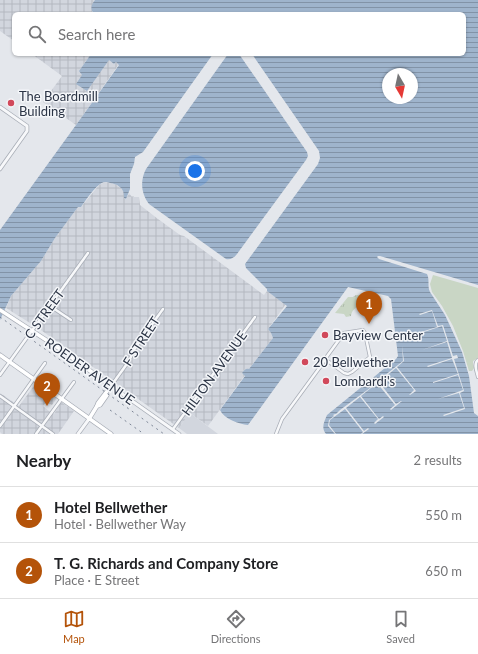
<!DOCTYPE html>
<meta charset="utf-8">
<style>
:root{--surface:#fff;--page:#f6f6f6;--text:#202124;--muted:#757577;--line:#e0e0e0;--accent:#b45309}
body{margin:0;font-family:Lato,sans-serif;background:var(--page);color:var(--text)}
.compass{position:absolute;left:382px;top:68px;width:36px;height:36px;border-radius:50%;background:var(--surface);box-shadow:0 1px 3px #0004;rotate:171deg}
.you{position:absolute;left:195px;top:171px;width:14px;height:14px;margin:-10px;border:3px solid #fff;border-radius:50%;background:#1a73e8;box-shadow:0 0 0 6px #1a73e833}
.badge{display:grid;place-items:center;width:26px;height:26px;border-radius:50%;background:var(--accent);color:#fff;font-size:13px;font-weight:700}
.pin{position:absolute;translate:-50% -33px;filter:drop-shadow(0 1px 2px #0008)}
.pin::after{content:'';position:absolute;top:21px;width:14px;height:12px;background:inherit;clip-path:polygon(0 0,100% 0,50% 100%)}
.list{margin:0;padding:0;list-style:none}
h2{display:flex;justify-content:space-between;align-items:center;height:52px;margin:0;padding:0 16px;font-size:17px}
h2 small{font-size:13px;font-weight:400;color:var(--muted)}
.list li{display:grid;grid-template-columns:26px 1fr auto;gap:12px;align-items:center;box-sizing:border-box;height:56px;padding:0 16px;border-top:1px solid var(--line)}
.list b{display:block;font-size:15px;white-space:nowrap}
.list p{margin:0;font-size:13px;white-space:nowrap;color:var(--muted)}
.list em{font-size:13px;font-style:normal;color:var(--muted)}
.icon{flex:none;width:22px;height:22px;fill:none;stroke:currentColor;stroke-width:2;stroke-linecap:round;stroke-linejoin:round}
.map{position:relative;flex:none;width:478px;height:434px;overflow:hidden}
.search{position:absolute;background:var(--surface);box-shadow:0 1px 3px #0004;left:12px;right:12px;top:12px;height:44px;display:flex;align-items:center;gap:10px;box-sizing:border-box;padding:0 14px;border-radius:6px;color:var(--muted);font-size:15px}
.sheet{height:164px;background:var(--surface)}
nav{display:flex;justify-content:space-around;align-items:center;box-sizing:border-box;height:56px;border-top:1px solid var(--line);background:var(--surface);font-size:11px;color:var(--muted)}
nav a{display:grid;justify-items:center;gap:2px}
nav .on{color:var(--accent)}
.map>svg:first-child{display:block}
.built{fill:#d2d6de}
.industrial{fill:url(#industrial-grid)}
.grass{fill:url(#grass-tufts)}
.park{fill:#c9d6c5}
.water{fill:url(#water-rules);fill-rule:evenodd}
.pier{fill:#e4e7ec}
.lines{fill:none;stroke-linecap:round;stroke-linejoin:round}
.minor-casing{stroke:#a9aeb7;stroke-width:4}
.tertiary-casing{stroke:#a9aeb7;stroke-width:4.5}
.secondary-casing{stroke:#a9aeb7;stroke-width:5}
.minor{stroke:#f7f8fa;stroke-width:2.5}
.tertiary{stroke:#f7f8fa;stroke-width:3}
.secondary{stroke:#fff;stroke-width:3.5}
.rail{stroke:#7d8696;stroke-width:1;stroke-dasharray:2 4;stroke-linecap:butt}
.poi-dot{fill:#d1495b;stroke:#f4f6f9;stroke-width:1.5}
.labels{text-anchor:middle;stroke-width:3;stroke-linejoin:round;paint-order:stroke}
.poi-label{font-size:13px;fill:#2b3445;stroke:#f4f6f9;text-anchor:start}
.street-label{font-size:13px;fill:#2b3445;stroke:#f4f6f9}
</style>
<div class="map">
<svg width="478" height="434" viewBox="0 0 478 434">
<defs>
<pattern id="industrial-grid" width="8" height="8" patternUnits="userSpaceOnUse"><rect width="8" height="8" fill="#d2d6de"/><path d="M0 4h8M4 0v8" fill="none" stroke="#b4b8c0"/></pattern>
<pattern id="grass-tufts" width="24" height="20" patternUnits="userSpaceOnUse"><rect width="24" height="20" fill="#c9d6c5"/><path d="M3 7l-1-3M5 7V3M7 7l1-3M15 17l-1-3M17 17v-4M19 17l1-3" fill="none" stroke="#adb8ab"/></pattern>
<pattern id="water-rules" width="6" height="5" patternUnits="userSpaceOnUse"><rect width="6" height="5" fill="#9fb4cc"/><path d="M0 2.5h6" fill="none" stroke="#8293a7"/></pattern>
</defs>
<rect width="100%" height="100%" fill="#e4e7ec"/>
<polygon class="built" points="190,413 218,434 187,434 179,428"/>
<g class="industrial">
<polygon points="0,0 95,0 93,3 92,11 94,14 14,14 14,41 0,31"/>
<polygon points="32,54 91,54 79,71 109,60 114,64 116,62 119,64 76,125 43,102 62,76"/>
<polygon points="105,182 115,184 122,189 124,191 124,198 126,199 129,193 132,197 133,196 134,197 139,197 140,205 158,219 180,235 184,236 264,295 267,291 286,304 268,329 271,333 273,338 249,369 247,369 244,370 242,373 245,375 208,426 190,413 179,428 38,328 6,308 11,296 41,261 55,238 78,207 81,207 99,185"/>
<polygon points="36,383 57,398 52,405 46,402 43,406 49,411 54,414 61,402 74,411 58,434 2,434 0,432 0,393 19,406"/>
</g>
<path class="grass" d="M356,295H362C364,309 353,304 351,316L346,317L344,314L335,313L348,297H353Z"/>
<polygon class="park" points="433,275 478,288 478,358 473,361 473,364 474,368 472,371 469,371 463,351 453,326 442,306 432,292 430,284"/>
<g class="water">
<path d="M95,0H478V285L380,256H378L377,257L379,259L427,274C430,280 427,286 430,292L445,315L462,352L469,376L474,413L478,416V434H326C321,428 324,422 327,415L396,359L398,356L391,299L388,296L348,287L248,425C239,424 224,419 220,410L245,376L242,373C244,370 246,368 249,369L273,338L271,333L268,329L287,306L267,291V289L246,268L245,264L318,164L320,158L319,151L252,54H464V14H94C90,9 91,5 95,0ZM388,74H412V98H388Z"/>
<path d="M91,54H213L143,152L135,157L134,164L130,174V189L126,199L124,198C124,191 123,189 117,185C114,184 108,182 105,182C97,183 86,200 81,207H78L55,238L41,261L11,296L0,320V230L76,125L119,65L116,62L114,64L109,60L87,91L76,84L82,75L79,71Z"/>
<path d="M228,54H239L307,152L308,156L306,160L237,254C234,258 230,260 226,259L149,204C141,194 140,180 146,169Z"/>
</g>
<g class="pier">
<polygon points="432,310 438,326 443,325 453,356 457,355 458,358 454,359 464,391 460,393 465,409 444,416 443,415 464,408 459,393 438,399 463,390 458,375 433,383 433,382 458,374 452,359 428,367 427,366 452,358 447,342 422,350 447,341 442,326 421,333 421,332 437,327 432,311 420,315 419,314"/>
<polygon points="402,346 404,361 397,367 416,391 410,395 409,395 414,390 396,368 379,382 396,404 401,401 402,401 391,410 390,409 395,405 377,383 361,396 379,419 383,416 384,417 375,424 374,423 378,419 360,397 346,408 364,431 368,428 369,429 362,434 361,434 363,432 345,409 330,420 329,425 336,434 335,434 328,426 329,420 334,416 333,415 335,414 336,414 340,410 370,388 376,381 384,376 403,361"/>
</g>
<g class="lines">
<g class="minor-casing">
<g id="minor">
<polyline points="50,306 71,320"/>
<path d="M478,360C473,364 477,372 478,377"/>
<polyline points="0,375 88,253"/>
<polyline points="111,386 129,361 135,348 163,309"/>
<polyline points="0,396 53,434"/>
<polyline points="0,426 45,363"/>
<polyline points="173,429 255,317"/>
<polyline points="36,434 74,382"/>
<polyline points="276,434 282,419 323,363 325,359 344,333 363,330 365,333 370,357 352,372 348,374 344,373 325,359"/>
</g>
</g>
<g class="tertiary-casing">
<g id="tertiary">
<polyline points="0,107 27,126 27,131 0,169"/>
<polyline points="111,386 179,434"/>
<polyline points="78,434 89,419"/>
</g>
</g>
<g class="secondary-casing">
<g id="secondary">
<polyline points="0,310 60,349 111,386 98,403 97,406 89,419"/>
<polyline points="0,355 111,434"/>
<polyline points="97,406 100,405 107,395 106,393"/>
</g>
</g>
<use href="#minor" class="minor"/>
<use href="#tertiary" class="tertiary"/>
<use href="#secondary" class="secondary"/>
<g class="rail">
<polyline points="0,317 164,434"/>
<polyline points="110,410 144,434"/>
</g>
</g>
<g class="poi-dot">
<circle cx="11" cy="103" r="4"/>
<circle cx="325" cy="335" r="4"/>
<circle cx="305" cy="362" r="4"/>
<circle cx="326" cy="381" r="4"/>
</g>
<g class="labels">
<g class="poi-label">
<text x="19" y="101">The Boardmill<tspan x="19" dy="15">Building</tspan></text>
<text x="333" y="340">Bayview Center</text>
<text x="313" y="367">20 Bellwether</text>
<text x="334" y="386">Lombardi's</text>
</g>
<g class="street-label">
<text transform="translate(44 314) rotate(-54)" y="5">C STREET</text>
<text transform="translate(141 341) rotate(-57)" y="5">F STREET</text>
<text transform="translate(90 371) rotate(35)" y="5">ROEDER AVENUE</text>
<text transform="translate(214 373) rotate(-54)" y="5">HILTON AVENUE</text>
</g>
</g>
</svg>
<svg class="compass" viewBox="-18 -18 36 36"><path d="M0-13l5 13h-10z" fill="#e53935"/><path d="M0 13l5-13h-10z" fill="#757577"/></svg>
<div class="you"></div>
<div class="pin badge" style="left:369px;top:324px">1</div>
<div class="pin badge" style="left:47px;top:406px">2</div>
<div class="search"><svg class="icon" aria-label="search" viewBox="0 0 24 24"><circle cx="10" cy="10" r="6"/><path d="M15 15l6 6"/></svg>Search here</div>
</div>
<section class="sheet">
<h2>Nearby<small>2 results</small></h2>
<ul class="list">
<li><span class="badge">1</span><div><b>Hotel Bellwether</b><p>Hotel · Bellwether Way</p></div><em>550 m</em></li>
<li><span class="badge">2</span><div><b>T. G. Richards and Company Store</b><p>Place · E Street</p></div><em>650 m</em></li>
</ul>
</section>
<nav>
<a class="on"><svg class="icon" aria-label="map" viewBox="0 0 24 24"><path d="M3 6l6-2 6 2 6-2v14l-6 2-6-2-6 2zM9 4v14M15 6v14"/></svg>Map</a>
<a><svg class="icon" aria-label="directions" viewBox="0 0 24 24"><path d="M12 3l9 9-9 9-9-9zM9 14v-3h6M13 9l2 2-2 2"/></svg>Directions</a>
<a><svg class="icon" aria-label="saved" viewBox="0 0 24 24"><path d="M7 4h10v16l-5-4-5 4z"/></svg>Saved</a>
</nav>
